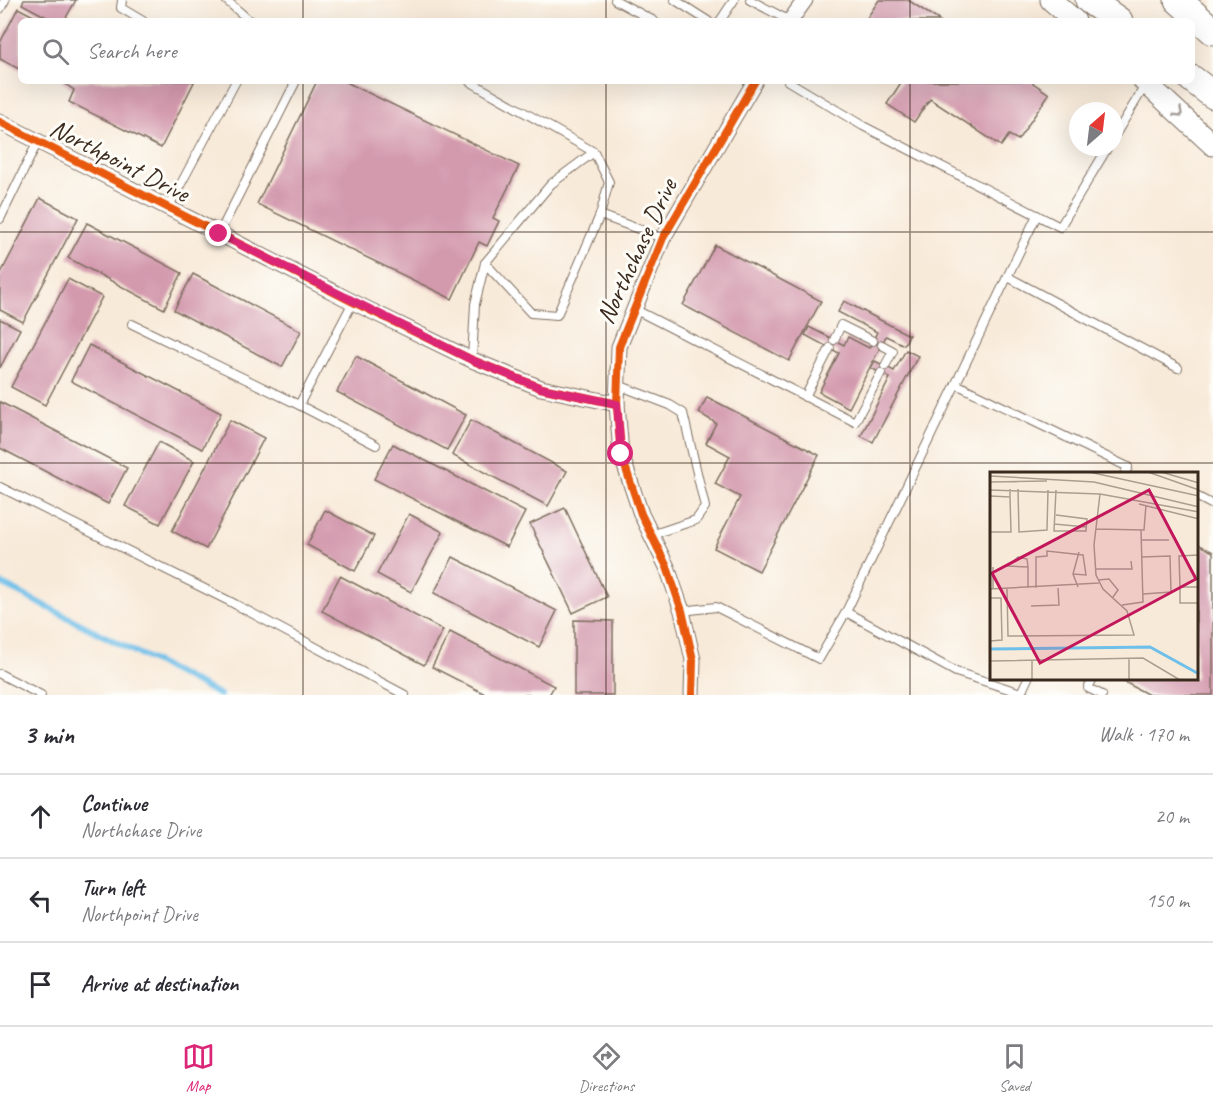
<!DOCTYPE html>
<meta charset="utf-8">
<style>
:root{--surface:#fff;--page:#f2f2f3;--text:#2b2b33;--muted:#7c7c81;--line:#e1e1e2;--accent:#db2777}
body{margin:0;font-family:Caveat,sans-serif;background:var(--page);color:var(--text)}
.compass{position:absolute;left:1069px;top:102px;width:54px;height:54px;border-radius:50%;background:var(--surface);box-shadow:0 6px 24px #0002;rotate:28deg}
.stop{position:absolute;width:18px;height:18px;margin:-14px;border:4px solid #db2777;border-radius:50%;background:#fff}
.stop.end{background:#db2777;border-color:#fff;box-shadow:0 2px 6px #0008}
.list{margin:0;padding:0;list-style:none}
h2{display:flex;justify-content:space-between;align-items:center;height:78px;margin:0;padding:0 24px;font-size:26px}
h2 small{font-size:20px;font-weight:400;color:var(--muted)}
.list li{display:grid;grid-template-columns:39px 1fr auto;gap:18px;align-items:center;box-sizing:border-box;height:84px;padding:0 24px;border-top:2px solid var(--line)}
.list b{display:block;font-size:22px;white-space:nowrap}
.list p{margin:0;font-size:20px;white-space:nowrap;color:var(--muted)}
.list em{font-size:20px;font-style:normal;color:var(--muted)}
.icon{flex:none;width:33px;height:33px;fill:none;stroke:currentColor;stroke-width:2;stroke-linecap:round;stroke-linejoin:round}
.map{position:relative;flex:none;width:1213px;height:695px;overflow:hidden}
.search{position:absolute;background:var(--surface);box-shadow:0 6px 24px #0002;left:18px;right:18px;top:18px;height:66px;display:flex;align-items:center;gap:15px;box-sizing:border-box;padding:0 21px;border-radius:9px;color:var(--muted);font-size:22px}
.sheet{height:330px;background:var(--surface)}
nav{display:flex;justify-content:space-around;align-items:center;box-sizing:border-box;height:84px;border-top:2px solid var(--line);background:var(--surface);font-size:16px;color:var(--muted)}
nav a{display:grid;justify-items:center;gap:3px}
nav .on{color:var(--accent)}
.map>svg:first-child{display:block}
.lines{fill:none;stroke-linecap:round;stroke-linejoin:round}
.stream{stroke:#6ebfe9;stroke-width:6}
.building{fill:#d399ad}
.lane-casing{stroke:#7d6d5f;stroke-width:10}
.street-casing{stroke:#7d6d5f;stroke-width:17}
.secondary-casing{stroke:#7d6d5f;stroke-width:23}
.highway-casing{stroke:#7d6d5f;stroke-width:29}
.lane{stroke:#fff;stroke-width:8}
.street{stroke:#fff;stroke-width:15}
.secondary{stroke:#fff;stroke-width:21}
.highway{stroke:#fff;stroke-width:27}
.cycleway-casing{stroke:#fdfcf7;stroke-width:11}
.cycleway{stroke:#e8590c;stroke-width:8}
.oneway{stroke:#a79f9a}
.route{stroke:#db2777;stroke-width:8}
.grid{fill:none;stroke:#3b2a1e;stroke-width:1.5;stroke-opacity:0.55}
.labels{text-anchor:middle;stroke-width:6;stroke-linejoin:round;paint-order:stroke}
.street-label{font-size:26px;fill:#3b2a1e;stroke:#fdfcf7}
.inset-river{fill:none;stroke:#6ebfe9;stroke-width:3}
.inset-road{fill:none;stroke:#ac9d8e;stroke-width:1.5}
.view{fill:#c2185b;fill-opacity:0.15;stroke:#c2185b;stroke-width:3}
.inset-edge{fill:none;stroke:#3b2a1e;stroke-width:3}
</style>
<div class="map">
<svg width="1213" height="695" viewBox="0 0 1213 695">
<rect width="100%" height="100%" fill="#fdfcf7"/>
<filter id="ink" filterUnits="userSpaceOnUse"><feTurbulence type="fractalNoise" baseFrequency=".0167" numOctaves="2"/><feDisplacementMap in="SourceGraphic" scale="12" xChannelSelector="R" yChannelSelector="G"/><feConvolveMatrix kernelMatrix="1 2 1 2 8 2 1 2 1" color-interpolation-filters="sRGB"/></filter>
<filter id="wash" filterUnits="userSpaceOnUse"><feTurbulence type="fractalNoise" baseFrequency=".008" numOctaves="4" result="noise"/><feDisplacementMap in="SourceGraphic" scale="24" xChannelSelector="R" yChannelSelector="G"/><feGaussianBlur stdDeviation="1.35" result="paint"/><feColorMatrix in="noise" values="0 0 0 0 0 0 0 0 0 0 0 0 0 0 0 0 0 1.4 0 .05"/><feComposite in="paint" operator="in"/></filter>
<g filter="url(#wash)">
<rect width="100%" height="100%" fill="#f8ead9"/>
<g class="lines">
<polyline class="stream" points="0,583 220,695"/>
</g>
<g id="blocks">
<g class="building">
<polygon points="24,0 76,0 64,21 54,21 22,4"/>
<polygon points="879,0 908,0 940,21 865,21"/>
<polygon points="18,8 43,21 21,21 21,70 0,59 0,43"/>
<polygon points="61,81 192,81 194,82 161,148 69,102 74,90"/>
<polygon points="317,81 344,81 519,166 493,218 499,221 487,246 479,242 452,299 257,204"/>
<polygon points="902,81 1030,81 1049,94 1018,140 1009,135 1001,146 930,99 914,122 887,104"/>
<polygon points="40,198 78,218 23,322 0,310 0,275"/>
<polygon points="87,223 182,273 164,309 68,258"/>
<polygon points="715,245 821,301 789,361 683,305"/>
<polygon points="193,274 301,331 282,367 174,310"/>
<polygon points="68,279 102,297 45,405 11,387"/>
<polygon points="844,301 909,335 904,345 886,336 849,408 819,392 839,353 805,335 809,327 844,345 848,337 869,348 877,332 838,312"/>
<polygon points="0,319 20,329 0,368"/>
<polygon points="89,345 221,413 202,449 71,381"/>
<polygon points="906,350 918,356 873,442 861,436 890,378 871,368 875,361 894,371"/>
<polygon points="356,356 466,415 447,450 337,392"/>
<polygon points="707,397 819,455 759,571 714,548 740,497 715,484 730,456 706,443 716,423 699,413"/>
<polygon points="0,402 127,468 108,504 0,448"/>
<polygon points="230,420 264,438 206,549 172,531"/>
<polygon points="471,420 567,471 548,506 452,455"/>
<polygon points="159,442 194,461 160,524 125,506"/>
<polygon points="393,444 525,512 507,547 374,479"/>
<polygon points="565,508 607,597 573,613 530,524"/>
<polygon points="325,510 374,536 355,571 307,545"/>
<polygon points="409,514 443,532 411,592 377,574"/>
<polygon points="1196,543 1213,552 1213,695 1149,695 1117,678 1196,678"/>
<polygon points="453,557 557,611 539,647 434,593"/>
<polygon points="340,576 443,630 424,665 322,611"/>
<polygon points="574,620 613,621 613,695 574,695"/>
<polygon points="450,632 554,686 549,695 487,695 432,667"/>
</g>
</g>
</g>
<g filter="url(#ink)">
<use href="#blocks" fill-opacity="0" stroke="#7d6d5f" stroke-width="1.5"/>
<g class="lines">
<g class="lane-casing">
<g id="lane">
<polyline points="122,0 121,8 143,21"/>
<polyline points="226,0 250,21"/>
<polyline points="615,0 654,21"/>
<polyline points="675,0 708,21"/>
<polyline points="750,0 790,21"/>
<polyline points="0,9 5,0"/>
<polyline points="720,21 734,0"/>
<polyline points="469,81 594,152 609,182 600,215 557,315 531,313 485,263"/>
<polyline points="788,81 863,126 1060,227 1108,147"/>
<polyline points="1114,137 1146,84"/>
<polyline points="168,208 236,81"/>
<polyline points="600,215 663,238"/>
<polyline points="0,219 38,141"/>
<polyline points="219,234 296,81"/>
<polyline points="1008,277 1178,368"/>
<polyline points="634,309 855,422 881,373"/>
<polyline points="132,324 299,405 353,302"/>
<polyline points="834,340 841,325 873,341"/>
<polyline points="882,345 893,351 885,366"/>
<polyline points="472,360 475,304 485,263 551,184 594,152"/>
<polyline points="618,385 670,405 683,413 705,507 696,520 651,535"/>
<polyline points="958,385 1128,467 1125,473"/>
<polyline points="805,397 830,348"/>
<polyline points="299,405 376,445"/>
<polyline points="0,487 229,601 405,695"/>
<polyline points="1196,496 1213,505"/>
<polyline points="682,611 716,607 819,659 846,612 1037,215"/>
<polyline points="846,612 956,672 1021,693 1028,678"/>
<polyline points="0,674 41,695"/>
<polyline points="1093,678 1088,688 1102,695"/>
</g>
</g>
<g class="street-casing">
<g id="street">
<polyline points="790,21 805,0"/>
<polyline points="0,122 353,302 472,360 541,388 617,404"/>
<polyline points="692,695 693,660 682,611 667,567 641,514 621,454 617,404 619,347 663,238 755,81"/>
</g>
</g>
<g class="secondary-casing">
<g id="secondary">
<polyline points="1051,0 1075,21"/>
<polyline points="1144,81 1213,145"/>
</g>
</g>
<g class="highway-casing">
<g id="highway">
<polyline points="1089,0 1119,21"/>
<polyline points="1178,0 1213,31"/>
<polyline points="1192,79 1213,95"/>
</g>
</g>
<use href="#lane" class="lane"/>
<use href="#street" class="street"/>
<use href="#secondary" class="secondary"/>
<use href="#highway" class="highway"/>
<g class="cycleway-casing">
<g id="cycleway">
<polyline points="0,122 353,302 472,360 541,388 617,404"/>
<polyline points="692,695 693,660 682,611 667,567 641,514 621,454 617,404 619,347 663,238 755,81"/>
</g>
</g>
<use href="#cycleway" class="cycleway"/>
</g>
<defs><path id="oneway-chevron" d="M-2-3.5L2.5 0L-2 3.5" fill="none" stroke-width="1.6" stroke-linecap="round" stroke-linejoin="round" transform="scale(1.5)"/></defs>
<use class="oneway" href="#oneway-chevron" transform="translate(1179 113) rotate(43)"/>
</g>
<g class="lines" filter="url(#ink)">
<polyline class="route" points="219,234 472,360 541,388 617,404 621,454"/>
</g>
<path class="grid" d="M303,0V21M606,0V21M910,0V21M303,81V695M606,81V695M910,81V695M0,232H1213M0,463H1213"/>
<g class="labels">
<g class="street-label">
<text transform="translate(120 160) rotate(27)" y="9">Northpoint Drive</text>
<text transform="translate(636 251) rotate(-65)" y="9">Northchase Drive</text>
</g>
</g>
<g transform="translate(990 472)">
<rect width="208" height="208" fill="#f8ead9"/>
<path class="inset-river" d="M0,177L160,175L209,202"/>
<path class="inset-road" d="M99,0L209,24M158,0L209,18M171,0L209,11M0,4L104,10L209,35M0,10L57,9M28,17L29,60L57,58L58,18M0,18L110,22M66,18L64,59H96L97,47L66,43M110,22L209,40M0,24L20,25V17M149,32L209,47M64,52L96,55M106,57L154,58L156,33M0,60H21L20,25M151,68H179M209,83L189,84L190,115H209M28,85L37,87L38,95L18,94ZM152,85L180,84L181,120L153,122M3,95V117M105,97H142L141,89M108,108L119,107L128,118L123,125M88,115L83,102L89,80M190,115V131H209M38,116V95M46,116V85L57,84V79L93,83L96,103L83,102M0,117L109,111M17,117L18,164L144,163L137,139L113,117L106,103L104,73L110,22M0,126H11L12,168L0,169M132,133L153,130L151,58M41,134L69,133L68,116M139,186V208M42,188V208M0,189L153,186L190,208"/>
<path class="view" d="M159,18L206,107L50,191L2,101Z"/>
<rect width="208" height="208" class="inset-edge"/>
</g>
</svg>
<svg class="compass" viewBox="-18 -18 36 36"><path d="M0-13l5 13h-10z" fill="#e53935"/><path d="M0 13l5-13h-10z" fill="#7c7c81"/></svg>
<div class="stop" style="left:621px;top:454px"></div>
<div class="stop end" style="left:219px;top:234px"></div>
<div class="search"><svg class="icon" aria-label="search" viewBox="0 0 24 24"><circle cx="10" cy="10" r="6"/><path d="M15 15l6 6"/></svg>Search here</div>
</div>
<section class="sheet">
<h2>3 min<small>Walk · 170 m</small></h2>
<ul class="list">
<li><svg class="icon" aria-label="ahead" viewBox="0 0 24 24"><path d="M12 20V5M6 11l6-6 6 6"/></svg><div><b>Continue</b><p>Northchase Drive</p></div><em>20 m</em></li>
<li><svg class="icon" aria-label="left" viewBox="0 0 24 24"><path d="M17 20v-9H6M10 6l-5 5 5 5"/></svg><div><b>Turn left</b><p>Northpoint Drive</p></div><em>150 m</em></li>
<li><svg class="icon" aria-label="arrive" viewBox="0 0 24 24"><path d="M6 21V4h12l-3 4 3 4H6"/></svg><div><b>Arrive at destination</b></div></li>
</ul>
</section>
<nav>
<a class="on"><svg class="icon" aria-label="map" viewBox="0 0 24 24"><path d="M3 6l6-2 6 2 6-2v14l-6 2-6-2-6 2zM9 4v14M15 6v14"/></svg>Map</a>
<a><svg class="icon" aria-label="directions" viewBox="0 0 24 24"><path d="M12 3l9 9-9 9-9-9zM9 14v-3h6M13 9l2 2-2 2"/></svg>Directions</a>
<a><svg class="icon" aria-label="saved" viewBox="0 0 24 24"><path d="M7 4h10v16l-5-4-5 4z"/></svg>Saved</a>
</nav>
